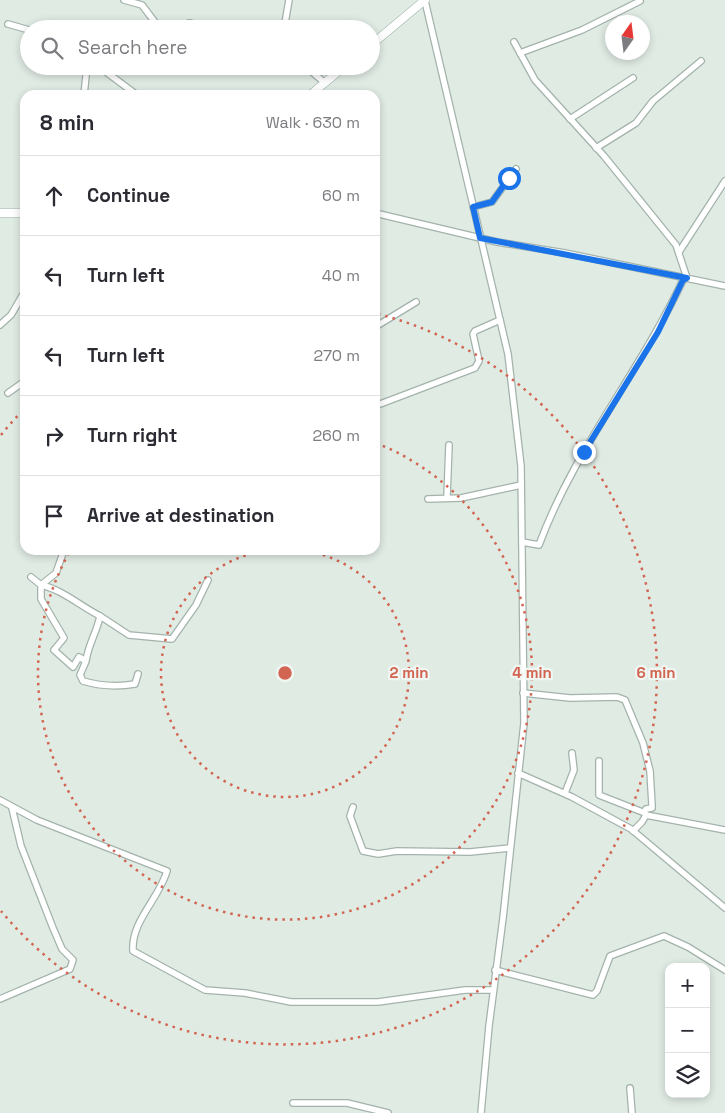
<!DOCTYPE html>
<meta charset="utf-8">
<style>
:root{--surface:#fff;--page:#f7f7f7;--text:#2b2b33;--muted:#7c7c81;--line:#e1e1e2}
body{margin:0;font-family:"Space Grotesk",sans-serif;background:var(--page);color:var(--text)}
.controls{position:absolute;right:15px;bottom:15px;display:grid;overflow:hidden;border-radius:10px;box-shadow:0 2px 8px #0003}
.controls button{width:45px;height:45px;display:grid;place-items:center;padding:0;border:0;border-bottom:1px solid var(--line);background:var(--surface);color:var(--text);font:25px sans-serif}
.compass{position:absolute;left:605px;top:15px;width:45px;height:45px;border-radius:50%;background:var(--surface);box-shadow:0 2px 8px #0003;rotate:14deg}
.stop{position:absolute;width:15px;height:15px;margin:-11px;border:4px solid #1a73e8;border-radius:50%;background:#fff}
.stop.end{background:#1a73e8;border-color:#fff;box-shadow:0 1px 5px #0008}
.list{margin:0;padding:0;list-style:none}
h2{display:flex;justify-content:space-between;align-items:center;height:65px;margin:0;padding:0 20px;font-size:21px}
h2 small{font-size:16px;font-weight:400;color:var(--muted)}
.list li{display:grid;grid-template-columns:32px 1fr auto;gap:15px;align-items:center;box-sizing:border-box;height:80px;padding:0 20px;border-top:1px solid var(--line)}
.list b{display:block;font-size:19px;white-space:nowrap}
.list em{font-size:16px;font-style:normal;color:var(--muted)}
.icon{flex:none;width:28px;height:28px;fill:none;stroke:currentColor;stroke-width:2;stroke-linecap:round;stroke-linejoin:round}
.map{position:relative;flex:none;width:725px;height:1113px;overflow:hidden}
.search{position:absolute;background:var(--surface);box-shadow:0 2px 8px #0003;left:20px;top:20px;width:360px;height:55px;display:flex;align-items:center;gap:12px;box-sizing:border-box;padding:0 18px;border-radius:28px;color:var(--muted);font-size:19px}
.panel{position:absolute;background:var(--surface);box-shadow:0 2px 8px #0003;left:20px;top:90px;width:360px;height:465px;border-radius:15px}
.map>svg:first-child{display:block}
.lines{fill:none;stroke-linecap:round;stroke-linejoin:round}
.street-casing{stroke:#a3b3ab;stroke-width:8}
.secondary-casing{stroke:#9fb6ab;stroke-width:9}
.street{stroke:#fff;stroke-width:5.5}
.secondary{stroke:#fff;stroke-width:8}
.route{stroke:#1a73e8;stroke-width:6}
.ring{fill:none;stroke:#d26551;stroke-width:2.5;stroke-dasharray:2.5 5}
.centre{fill:#d26551;stroke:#f0f7f3;stroke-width:2.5}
.ring-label{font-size:15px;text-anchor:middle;font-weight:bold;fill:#d26551;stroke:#f0f7f3;stroke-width:4.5;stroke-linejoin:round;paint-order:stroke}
</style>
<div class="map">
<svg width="725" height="1113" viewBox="0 0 725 1113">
<rect width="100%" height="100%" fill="#e0ebe4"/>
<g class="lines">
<g class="street-casing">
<g id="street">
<polyline points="124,0 142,5 160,29"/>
<polyline points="425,1 508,354 521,466 524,723 503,918 489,1026 481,1113"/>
<polyline points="8,24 29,30"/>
<polyline points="173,29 189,23 217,29"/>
<polyline points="284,29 289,0"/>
<path d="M514,42L535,80L604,156L676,245L687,278L683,280C640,372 574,450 539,545L522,542"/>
<polyline points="520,53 582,30 640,1"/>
<polyline points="98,66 137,95"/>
<polyline points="305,66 325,83"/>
<polyline points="84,95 87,66"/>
<polyline points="570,119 633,78"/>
<polyline points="596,148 636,123 653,101 701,61"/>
<polyline points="473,207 492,202 516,169"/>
<polyline points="375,213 497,242 565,253 725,286"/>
<polyline points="679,252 725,181"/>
<polyline points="0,325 11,315 25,291"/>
<polyline points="375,327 416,302"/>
<polyline points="8,393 25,381"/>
<polyline points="375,406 475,368 479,361 473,334 475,331 500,320"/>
<polyline points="447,497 449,445"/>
<polyline points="428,499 461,498 521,485"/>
<polyline points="31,577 41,585 56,573 64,550"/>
<polyline points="100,616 129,635 172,639 196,605 208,580"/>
<path d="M86,661C88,645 97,632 100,616C80,606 63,590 41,585V599L64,638L54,650L73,667L79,657L86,661L80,675L83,681C100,686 118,687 135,684L138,674"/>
<polyline points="523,693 570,698 617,697 625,700 643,743 650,771 652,805 652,808 646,809 644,812"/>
<polyline points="599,761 599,795 645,813"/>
<polyline points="518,773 572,797 631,829 725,908"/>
<polyline points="565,793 574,770 572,753"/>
<path d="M0,800L37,820L167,871C159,899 131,921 133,951L205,990L245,993L291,1002H378L465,990H490"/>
<polyline points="353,807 350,816 363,851 378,854 397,851 470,852 510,848"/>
<polyline points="633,831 642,822 646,815 725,830"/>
<polyline points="495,970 593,995 597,991 610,956 664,936 688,947 725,970"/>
<polyline points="0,999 70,969 73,960 62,949 53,928 21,846 12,808"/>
<polyline points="630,1088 632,1113"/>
<polyline points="293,1103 347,1103 388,1113"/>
</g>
</g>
<g class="secondary-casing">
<g id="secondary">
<polyline points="371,45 425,0"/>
<polyline points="310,95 345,66"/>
<polyline points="0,213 25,213"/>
</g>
</g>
<use href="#street" class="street"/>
<use href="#secondary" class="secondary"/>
</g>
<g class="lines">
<polyline class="route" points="509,178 492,202 473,207 480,238 687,278 683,280 658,332 584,452"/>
</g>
<g class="ring">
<path d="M301 550A124 124 0 1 1 269 550"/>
<path d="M376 443A247 247 0 1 1 70 551"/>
<path d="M1 435A371 371 0 0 1 25 408M378 314A371 371 0 1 1 1 911"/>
</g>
<circle cx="285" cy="673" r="8" class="centre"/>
<g class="ring-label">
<text x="409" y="678">2 min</text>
<text x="532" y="678">4 min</text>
<text x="656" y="678">6 min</text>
</g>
</svg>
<div class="controls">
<button>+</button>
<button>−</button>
<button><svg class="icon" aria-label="layers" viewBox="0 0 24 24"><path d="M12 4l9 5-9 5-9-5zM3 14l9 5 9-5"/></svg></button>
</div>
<svg class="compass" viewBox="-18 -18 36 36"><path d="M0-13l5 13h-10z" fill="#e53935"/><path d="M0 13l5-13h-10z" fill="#7c7c81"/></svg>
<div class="stop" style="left:509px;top:178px"></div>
<div class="stop end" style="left:584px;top:452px"></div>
<div class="search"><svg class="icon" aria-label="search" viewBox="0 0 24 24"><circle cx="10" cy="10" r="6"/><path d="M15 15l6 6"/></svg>Search here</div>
<section class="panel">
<h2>8 min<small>Walk · 630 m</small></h2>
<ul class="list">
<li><svg class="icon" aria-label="ahead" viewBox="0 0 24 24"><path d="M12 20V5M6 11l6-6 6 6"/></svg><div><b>Continue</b></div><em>60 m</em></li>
<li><svg class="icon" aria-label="left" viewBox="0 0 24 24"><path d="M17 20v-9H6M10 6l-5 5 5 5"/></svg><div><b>Turn left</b></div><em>40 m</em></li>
<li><svg class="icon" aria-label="left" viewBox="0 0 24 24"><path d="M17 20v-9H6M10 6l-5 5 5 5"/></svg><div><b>Turn left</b></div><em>270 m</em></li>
<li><svg class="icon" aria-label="right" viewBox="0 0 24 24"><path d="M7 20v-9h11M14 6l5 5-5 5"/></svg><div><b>Turn right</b></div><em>260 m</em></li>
<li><svg class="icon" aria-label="arrive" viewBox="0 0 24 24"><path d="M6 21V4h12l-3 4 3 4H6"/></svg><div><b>Arrive at destination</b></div></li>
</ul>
</section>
</div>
